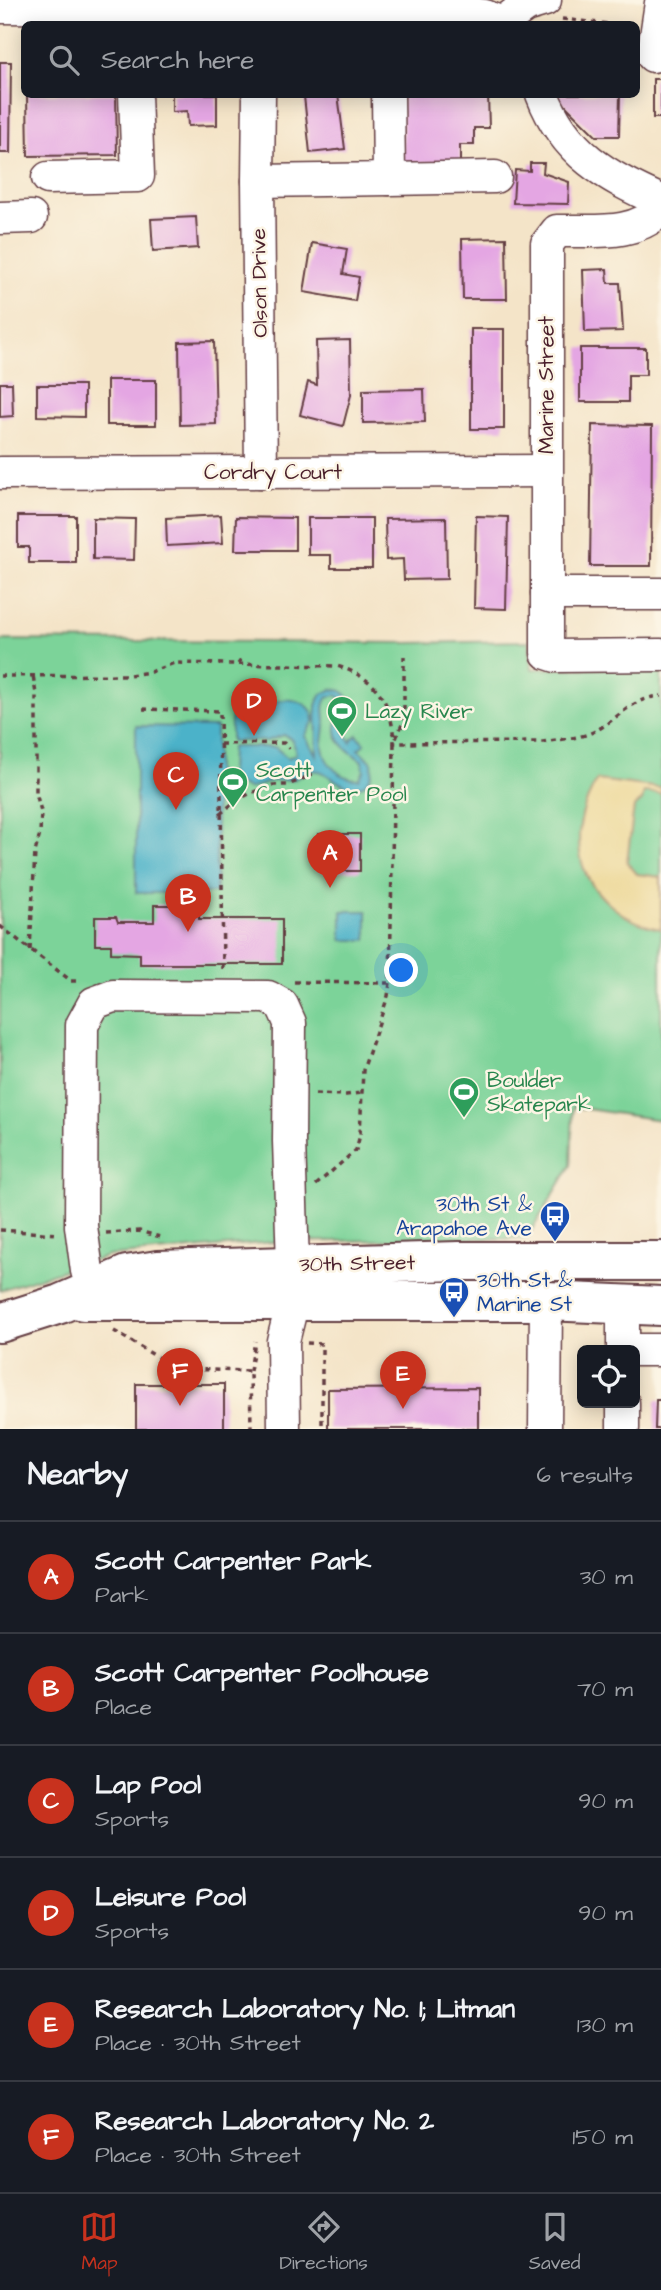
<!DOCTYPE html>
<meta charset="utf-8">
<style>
:root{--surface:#171b24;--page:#20242c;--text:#f1f3f6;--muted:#9ea1a6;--line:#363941;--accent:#c8321e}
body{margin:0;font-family:"Architects Daughter",sans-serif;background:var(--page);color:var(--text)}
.controls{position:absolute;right:21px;bottom:21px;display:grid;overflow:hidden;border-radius:10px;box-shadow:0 4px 18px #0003}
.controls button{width:63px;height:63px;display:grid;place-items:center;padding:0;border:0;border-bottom:2px solid var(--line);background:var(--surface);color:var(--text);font:35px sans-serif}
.you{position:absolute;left:402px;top:971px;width:24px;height:24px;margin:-18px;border:5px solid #fff;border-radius:50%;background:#1a73e8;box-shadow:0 0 0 10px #1a73e833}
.badge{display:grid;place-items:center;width:46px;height:46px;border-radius:50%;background:var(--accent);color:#fff;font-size:23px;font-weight:700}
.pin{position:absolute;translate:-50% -58px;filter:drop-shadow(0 2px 4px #0008)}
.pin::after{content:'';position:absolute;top:37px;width:24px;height:21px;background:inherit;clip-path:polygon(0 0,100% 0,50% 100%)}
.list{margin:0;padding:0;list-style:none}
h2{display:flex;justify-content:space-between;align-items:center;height:91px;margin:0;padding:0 28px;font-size:30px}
h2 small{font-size:23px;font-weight:400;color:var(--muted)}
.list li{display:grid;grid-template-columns:46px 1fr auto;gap:21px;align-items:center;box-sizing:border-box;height:112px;padding:0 28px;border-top:2px solid var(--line)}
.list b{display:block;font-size:26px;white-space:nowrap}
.list p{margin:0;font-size:23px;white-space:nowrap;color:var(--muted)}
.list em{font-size:23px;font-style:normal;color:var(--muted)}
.icon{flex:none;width:38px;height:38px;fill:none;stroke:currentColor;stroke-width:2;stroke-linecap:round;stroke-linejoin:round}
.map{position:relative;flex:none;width:661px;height:1429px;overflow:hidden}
.search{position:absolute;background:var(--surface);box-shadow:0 4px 18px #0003;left:21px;right:21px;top:21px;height:77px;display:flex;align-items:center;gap:18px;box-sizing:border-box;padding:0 24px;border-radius:10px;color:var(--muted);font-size:26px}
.sheet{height:763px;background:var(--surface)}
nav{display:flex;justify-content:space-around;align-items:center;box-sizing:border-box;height:98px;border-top:2px solid var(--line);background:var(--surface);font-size:19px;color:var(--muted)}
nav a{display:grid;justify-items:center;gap:4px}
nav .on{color:var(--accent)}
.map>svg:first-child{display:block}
.green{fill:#7cd399;stroke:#637962;stroke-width:2}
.sand{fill:#eeda9e;stroke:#9c7c64;stroke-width:2}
.water{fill:#4bb2c9;stroke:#4a687a;stroke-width:2;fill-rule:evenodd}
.building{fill:#e4a6e3}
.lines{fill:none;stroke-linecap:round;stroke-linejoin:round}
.minor-casing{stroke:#643d43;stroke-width:35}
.major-casing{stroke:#643d43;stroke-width:42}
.path{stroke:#643d43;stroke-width:3.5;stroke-dasharray:5 5;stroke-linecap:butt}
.minor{stroke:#fff;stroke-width:32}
.major{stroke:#fff;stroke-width:38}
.labels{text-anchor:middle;stroke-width:5;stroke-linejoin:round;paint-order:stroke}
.street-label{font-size:21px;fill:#4a1f2b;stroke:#fcf5e5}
.leisure-label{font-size:21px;fill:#27864d;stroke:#fcf5e5;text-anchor:start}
.transit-label{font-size:21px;fill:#164399;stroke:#fcf5e5;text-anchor:end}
</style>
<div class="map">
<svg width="661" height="1429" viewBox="0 0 661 1429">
<rect width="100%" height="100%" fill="#fcf5e5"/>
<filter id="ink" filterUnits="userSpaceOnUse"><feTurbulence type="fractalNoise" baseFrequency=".0143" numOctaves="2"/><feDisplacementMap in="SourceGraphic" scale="14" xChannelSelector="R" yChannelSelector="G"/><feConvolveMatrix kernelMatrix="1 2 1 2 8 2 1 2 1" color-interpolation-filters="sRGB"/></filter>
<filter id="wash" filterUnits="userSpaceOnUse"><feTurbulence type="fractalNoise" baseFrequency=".00686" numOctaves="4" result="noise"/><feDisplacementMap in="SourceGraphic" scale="28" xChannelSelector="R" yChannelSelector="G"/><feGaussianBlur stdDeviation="1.57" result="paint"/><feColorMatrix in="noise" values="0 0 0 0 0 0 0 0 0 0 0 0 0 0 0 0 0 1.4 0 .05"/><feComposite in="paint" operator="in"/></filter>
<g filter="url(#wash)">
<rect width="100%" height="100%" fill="#f4e4c8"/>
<polygon class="green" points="0,640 407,643 529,641 532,669 661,668 661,1120 573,1107 571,1165 527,1238 274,1242 109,1256 0,1290"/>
<path class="sand" d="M597,780L661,788V794L644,792L642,801L634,807L627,862L637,874L661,877V929C624,923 585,892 580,853C576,826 584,803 597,780Z"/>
<g class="water">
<path d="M332,689L342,691L352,701V712L344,729L351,743L350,741L357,735L365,744L358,749L372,762C373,770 373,777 366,783C352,795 336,780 324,773C320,770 313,771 307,770L305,766V772L295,779L272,781L248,789L234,782L230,773L231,747H275L288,758L296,754C295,747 294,739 284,735L267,741H231V707C242,707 254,709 265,707C274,706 267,706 275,702C290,696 314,702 314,721L305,736L317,756L316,705L322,694ZM336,695L341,698L345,705C343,712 337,718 336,726C334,743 351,752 362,761L364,771L359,779C342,780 325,765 323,748C322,740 325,733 325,725C326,714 321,707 328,697Z"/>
<polygon points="136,726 216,727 216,893 136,893"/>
<rect x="342" y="911" width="25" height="29"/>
</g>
<g id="blocks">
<g class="building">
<polygon points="0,62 11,62 10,153 0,153"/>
<rect x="653" y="79" width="8" height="39"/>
<polygon points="27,94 116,94 117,155 28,156"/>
<polygon points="172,94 217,94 217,125 188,126 187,111 172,112"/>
<polygon points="318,94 338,94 345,149 310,153 304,96"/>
<polygon points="402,94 488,94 489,128 474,128 474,145 460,145 460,162 403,163"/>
<polygon points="559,94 620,94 619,136 596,136 559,99"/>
<polygon points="530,163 544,163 543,173 569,182 568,204 513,203 515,170 530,171"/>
<polygon points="196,217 198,248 153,251 151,219"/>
<polygon points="506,238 507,299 463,299 462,239"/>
<polygon points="312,243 347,249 343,274 359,277 355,301 304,292"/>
<polygon points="607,269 608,283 620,283 623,331 585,332 583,270"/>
<rect x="471" y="329" width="33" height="100"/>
<polygon points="350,340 351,395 343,426 300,415 308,382 317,385 316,341"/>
<polygon points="214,341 216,424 180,425 179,342"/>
<polygon points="580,348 646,348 646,375 628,375 628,402 580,402"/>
<rect x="107" y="380" width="49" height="45"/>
<polygon points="0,383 12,383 13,416 0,417"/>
<polygon points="37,385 84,385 84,417 37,416"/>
<polygon points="424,389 425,422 363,423 363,390"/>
<polygon points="592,425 652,426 651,566 590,566"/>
<polygon points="221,515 223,543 167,546 166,518"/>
<polygon points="18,516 76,516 76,563 29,563 29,547 18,547"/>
<polygon points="476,516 508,517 506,609 474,608"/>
<polygon points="236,517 295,518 295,550 235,550"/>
<polygon points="93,518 135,519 134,560 93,559"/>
<polygon points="308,518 372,518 372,568 331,568 331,555 308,555"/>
<polygon points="446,518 447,579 404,580 403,559 386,560 385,519"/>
<rect x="318" y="834" width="42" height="37"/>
<polygon points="154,905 199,905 199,919 282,919 282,964 140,964 140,954 111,953 111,945 95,945 95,917 116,917 118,922 154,922"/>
<rect x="136" y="1384" width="88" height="45"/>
<polygon points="478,1388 478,1429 328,1429 328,1389"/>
<polygon points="656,1400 661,1400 661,1429 655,1429"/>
</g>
</g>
</g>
<g filter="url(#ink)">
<use href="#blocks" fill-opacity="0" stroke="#643d43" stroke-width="2"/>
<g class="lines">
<g class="minor-casing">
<g id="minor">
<polyline points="0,7 454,11 485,16 504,24"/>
<polyline points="502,23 525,6 545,0"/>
<polyline points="653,56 661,3"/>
<polyline points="259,94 258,181 261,472"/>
<path d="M542,94C565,154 606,176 661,201"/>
<polyline points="48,178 138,176 135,94"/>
<polyline points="389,179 495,177"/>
<polyline points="258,181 389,179 388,94"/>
<path d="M661,209C636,237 591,230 557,231L547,244V653L556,656L661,655"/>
<polyline points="0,218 31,217"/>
<polyline points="0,473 546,471"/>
<polyline points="547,594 661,594"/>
<polyline points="103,1301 98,1287 87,1271 81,1226 82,1025 94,1003 113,996 268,997 282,1005 290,1023 289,1141 293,1265"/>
<polyline points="623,1350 623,1304"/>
<polyline points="635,1350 661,1350"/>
<polyline points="284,1429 283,1341 293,1301"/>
<polyline points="545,1429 546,1301"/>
<polyline points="623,1429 623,1403"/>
</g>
</g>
<g class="major-casing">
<g id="major">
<polyline points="83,1301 546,1301 661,1306"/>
<polyline points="0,1323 60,1304 127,1275 158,1270 459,1261 661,1261"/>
</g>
</g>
<g class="path">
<polyline points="562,19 608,24"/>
<polyline points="238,664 244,656"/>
<path d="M0,676L129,675L150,672L174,663L337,666C377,678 392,702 394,743L543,742C559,739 578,739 593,732C618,720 630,698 661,696"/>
<polyline points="143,709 220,711 223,971"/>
<polyline points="220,744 284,743 289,749"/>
<polyline points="220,814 237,800 251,793 273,785 288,785 312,775"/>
<polyline points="0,926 70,980"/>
<polyline points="30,950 35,852 40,834 41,811 36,793 36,694 33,675"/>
<polyline points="71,981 80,981"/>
<polyline points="294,982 390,983"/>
<polyline points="315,1094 346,1095 361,1093"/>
<polyline points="316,1185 356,1150 360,1135 363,1070 388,996 390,983 394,743 404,720 404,656"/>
<polyline points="0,1230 57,1234"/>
<polyline points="106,1233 139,1231 164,1238"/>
<polyline points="114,1331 177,1369 250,1371 251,1429"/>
<polyline points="307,1343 322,1344 322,1429"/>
<polyline points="250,1371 255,1341"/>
</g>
<use href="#minor" class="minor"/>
<use href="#major" class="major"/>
</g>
</g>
<defs>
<g id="stadium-pin" transform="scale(1.575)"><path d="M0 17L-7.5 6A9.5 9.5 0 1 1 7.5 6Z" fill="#2e9e5b" stroke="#fcf5e5"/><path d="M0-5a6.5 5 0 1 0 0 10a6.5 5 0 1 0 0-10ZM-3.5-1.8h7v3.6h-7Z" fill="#fff"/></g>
<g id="bus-pin" transform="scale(1.575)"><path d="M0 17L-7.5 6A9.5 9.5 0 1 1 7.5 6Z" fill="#1a4fb4" stroke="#fcf5e5"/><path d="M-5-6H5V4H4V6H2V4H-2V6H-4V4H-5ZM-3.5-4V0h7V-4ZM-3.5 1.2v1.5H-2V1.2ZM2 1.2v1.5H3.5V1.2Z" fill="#fff"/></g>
</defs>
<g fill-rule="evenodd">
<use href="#stadium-pin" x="342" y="711"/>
<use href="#stadium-pin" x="233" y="782"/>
<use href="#stadium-pin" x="464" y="1092"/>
<use href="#bus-pin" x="555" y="1216"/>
<use href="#bus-pin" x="454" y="1292"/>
</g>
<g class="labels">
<g class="street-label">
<text transform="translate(259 283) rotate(-91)" y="7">Olson Drive</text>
<text transform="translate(546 385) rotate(-90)" y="7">Marine Street</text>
<text x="273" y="479">Cordry Court</text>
<text transform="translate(357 1263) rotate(-1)" y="7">30th Street</text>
</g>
<g class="leisure-label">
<text x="365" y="718">Lazy River</text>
<text x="256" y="777">Scott<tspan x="256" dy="24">Carpenter Pool</tspan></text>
<text x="487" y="1087">Boulder<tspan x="487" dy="24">Skatepark</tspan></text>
</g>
<g class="transit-label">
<text x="532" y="1211">30th St &amp;<tspan x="532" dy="24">Arapahoe Ave</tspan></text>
<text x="477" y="1287" text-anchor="start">30th St &amp;<tspan x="477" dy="24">Marine St</tspan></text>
</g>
</g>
</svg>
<div class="controls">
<button><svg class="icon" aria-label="locate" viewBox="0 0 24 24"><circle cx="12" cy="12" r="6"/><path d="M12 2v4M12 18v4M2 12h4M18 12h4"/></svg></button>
</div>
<div class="you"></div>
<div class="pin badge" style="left:330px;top:888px">A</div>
<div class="pin badge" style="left:188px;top:932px">B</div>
<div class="pin badge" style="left:176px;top:810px">C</div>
<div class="pin badge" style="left:254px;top:736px">D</div>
<div class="pin badge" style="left:403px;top:1409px">E</div>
<div class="pin badge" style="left:180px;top:1406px">F</div>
<div class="search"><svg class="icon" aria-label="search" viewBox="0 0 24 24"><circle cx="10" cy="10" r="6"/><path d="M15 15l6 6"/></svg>Search here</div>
</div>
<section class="sheet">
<h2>Nearby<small>6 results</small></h2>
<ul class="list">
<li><span class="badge">A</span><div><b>Scott Carpenter Park</b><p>Park</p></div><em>30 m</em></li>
<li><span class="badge">B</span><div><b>Scott Carpenter Poolhouse</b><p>Place</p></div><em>70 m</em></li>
<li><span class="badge">C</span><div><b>Lap Pool</b><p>Sports</p></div><em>90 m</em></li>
<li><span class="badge">D</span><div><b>Leisure Pool</b><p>Sports</p></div><em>90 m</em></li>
<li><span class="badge">E</span><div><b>Research Laboratory No. 1; Litman</b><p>Place · 30th Street</p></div><em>130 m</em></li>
<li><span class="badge">F</span><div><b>Research Laboratory No. 2</b><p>Place · 30th Street</p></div><em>150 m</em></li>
</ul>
</section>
<nav>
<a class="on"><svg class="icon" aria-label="map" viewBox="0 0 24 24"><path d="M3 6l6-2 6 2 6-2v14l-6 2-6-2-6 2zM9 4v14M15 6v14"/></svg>Map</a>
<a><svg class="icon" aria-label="directions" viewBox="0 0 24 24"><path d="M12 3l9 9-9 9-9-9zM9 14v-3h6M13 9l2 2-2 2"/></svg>Directions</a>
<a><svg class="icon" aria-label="saved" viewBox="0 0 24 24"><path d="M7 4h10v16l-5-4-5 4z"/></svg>Saved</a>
</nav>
